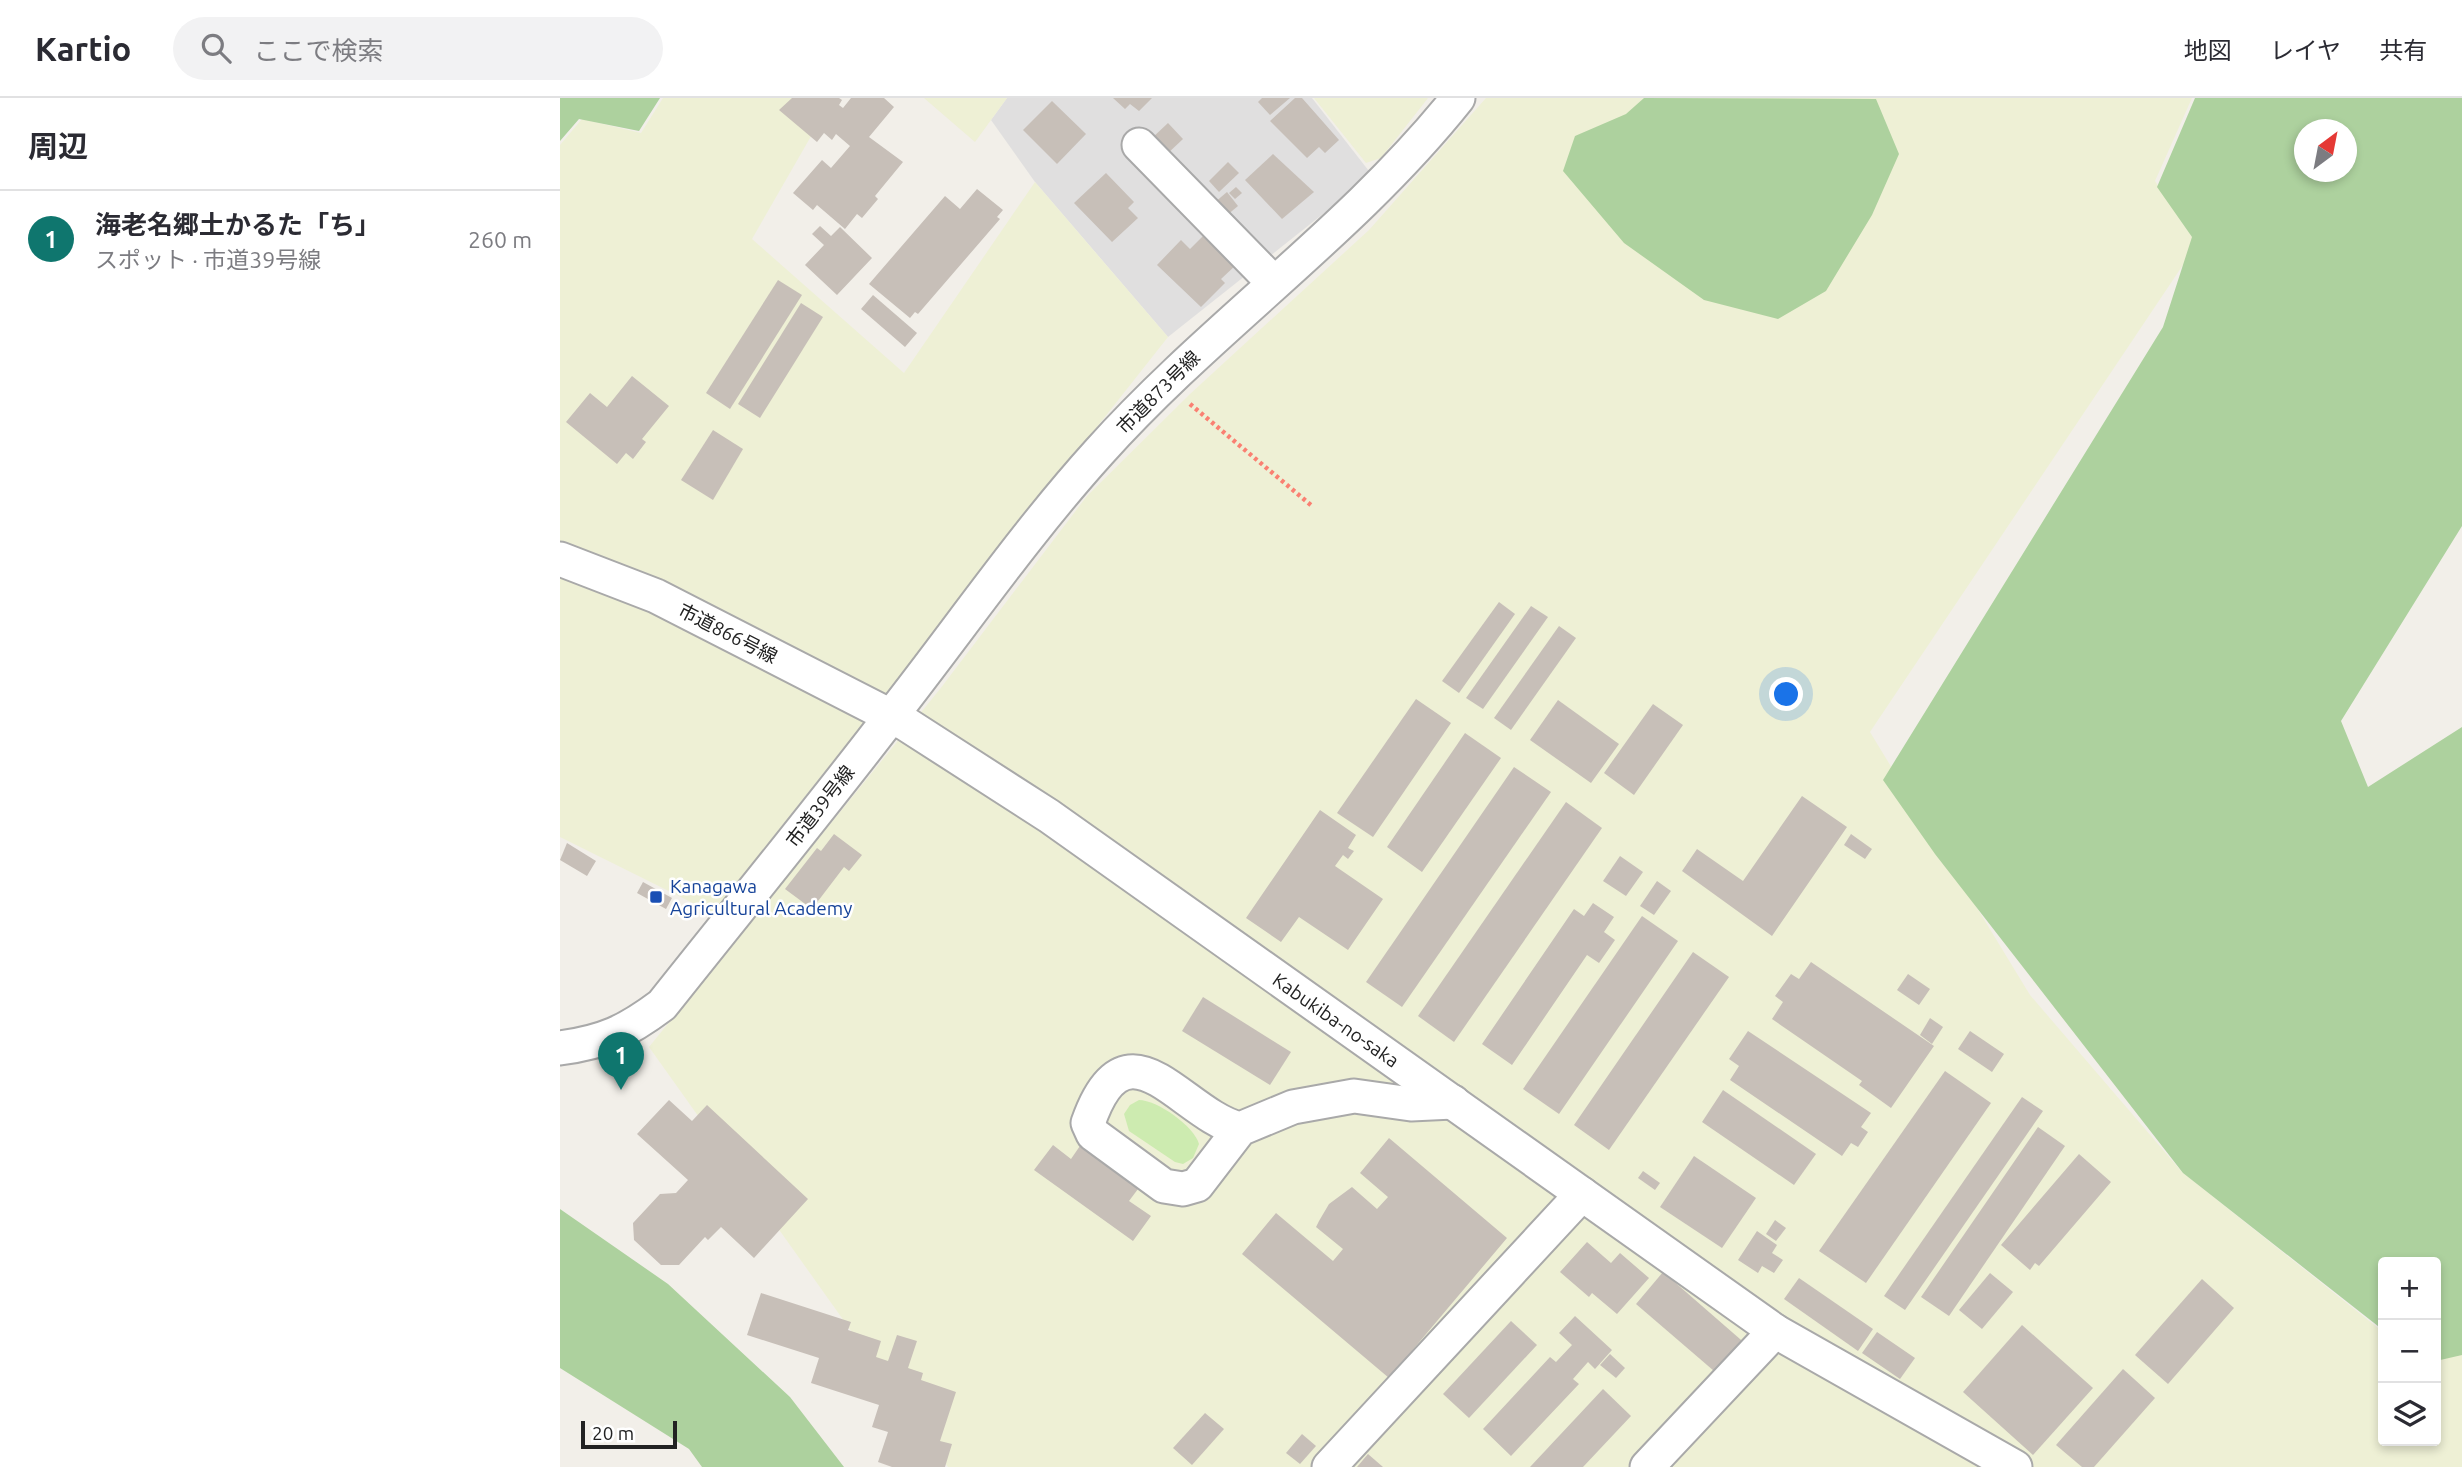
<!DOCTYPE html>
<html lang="ja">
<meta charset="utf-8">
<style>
:root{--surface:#fff;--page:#f2f2f3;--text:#2b2b33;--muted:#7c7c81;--line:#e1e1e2;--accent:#0f766e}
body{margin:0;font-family:Ubuntu,"Noto Sans JP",sans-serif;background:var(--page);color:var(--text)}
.controls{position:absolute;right:21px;bottom:21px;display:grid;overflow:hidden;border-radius:7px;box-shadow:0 4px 10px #0003}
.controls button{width:63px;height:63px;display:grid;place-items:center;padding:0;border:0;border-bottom:2px solid var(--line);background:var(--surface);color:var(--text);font:35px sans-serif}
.compass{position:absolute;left:1734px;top:21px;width:63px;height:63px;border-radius:50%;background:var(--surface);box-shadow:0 4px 10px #0003;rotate:32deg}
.scale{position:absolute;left:21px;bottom:18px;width:96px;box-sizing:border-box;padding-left:7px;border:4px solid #222;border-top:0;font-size:19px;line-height:24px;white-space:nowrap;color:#222;-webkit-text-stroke:5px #fff;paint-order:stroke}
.you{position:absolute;left:1227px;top:597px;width:24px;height:24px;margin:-18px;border:5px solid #fff;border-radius:50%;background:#1a73e8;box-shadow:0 0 0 10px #1a73e833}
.badge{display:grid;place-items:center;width:46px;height:46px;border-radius:50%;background:var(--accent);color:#fff;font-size:23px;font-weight:700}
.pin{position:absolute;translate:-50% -58px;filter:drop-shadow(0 2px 4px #0008)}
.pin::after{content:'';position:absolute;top:37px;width:24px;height:21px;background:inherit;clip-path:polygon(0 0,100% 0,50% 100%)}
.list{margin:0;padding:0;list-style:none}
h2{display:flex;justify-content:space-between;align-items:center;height:91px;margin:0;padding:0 28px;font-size:30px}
h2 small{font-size:23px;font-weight:400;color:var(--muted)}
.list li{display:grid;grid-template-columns:46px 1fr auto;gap:21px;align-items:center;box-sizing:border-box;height:98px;padding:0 28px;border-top:2px solid var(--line)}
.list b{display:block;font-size:26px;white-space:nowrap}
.list p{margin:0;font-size:23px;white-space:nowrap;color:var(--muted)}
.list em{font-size:23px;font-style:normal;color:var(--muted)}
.icon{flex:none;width:38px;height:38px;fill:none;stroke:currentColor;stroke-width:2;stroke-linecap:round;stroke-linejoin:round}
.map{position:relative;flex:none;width:1902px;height:1369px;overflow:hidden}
header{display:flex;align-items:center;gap:42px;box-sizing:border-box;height:98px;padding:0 35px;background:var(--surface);border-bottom:2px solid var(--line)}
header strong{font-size:33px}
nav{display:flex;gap:38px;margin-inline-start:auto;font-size:24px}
.search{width:490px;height:63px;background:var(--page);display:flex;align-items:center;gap:18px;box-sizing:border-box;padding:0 24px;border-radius:38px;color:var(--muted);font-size:26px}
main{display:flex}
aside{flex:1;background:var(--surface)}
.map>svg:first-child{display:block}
.residential{fill:#e0dfdf}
.farmland{fill:#eef0d5}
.grass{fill:#cdebb0}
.forest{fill:#add19e;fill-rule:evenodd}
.building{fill:#c7bfb8}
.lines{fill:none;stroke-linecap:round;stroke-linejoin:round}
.minor-casing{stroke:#a9a9a9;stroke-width:37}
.path{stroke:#fa8072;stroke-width:4.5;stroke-dasharray:3.5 3.5;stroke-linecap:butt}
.minor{stroke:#fff;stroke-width:33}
.transit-dot{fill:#1a4fb4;stroke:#fff;stroke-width:2.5}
.labels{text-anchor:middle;stroke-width:5;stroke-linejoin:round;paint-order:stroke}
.street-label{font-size:19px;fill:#222;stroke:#fff}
.transit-label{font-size:19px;fill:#164399;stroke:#fff;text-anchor:start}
</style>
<header>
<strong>Kartio</strong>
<div class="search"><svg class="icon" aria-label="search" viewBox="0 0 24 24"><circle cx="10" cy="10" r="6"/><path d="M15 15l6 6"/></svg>ここで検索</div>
<nav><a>地図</a><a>レイヤ</a><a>共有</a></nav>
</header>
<main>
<aside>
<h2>周辺<small></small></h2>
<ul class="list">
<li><span class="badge">1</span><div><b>海老名郷土かるた「ち」</b><p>スポット · 市道39号線</p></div><em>260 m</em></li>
</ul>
</aside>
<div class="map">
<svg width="1902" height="1369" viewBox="0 0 1902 1369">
<rect width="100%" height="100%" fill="#f2efe9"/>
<polygon class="residential" points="447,0 752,0 812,77 608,239 475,84 431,22"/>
<g class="farmland">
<polygon points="103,0 273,0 192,141 344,275 475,84 608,239 153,815 0,739 0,47 22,21 81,35"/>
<polygon points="364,0 447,0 415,44"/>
<polygon points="754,0 868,0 821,60 806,65"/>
<polygon points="926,0 1632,0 1595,83 1637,146 1310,634 1470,897 1622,1074 1823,1234 1823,1343 1876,1343 1876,1258 1902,1254 1902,1369 388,1369 89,949 380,591 527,398 630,296 809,132"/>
</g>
<path class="grass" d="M579,1002C597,1002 634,1028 639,1046L633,1060L623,1066L615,1064L569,1033L564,1016L570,1007Z"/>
<g class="forest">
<polygon points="0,0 100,0 79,33 19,21 0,43"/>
<polygon points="1084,0 1316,1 1339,56 1312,117 1266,193 1218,221 1144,202 1064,145 1003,73 1015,38 1066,16"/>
<path d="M1635,0H1902V428L1781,623L1808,689L1902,629V1257L1876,1263V1164H1823V1232L1623,1075L1375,756L1323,682L1603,229L1632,139L1597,89ZM1744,32H1786V74H1744Z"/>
<polygon points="0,1111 108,1186 230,1299 284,1369 142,1369 129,1351 0,1270"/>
</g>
<g class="building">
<polygon points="232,0 279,0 282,2 279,7 283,10 291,0 324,0 334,9 309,39 343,64 315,98 318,101 302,120 297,116 285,131 257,107 253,112 233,95 262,62 271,70 290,48 276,36 272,42 264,35 257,44 219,12"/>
<polygon points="553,0 592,0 579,13 570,6 565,11"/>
<polygon points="702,0 730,0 710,17 698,4"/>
<polygon points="735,0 742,0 779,42 765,55 759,49 747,60 710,23"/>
<polygon points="492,3 526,36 497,66 463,32"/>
<polygon points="608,25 623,41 606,57 591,41"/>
<polygon points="713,56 754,94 722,121 685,82"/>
<polygon points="668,64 679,75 659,94 649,83"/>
<polygon points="546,75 574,104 568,110 578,120 552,144 514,105"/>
<polygon points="676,89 682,95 675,101 669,95"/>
<polygon points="417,91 443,112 437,119 440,121 358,216 355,214 350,220 309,186 385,98 400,111"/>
<polygon points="667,94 678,108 666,118 654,105"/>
<polygon points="260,128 271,138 280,129 312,160 277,197 245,167 264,147 252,136"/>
<polygon points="645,136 677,166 661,181 665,185 641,209 597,167 621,142 630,151"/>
<polygon points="218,182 242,197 170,311 146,295"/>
<polygon points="313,197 357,235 345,249 301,211"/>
<polygon points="241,205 263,219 200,320 178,306"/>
<polygon points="72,278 109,308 82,341 86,344 73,361 66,355 57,366 6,324 30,295 47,309"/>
<polygon points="153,332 183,351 153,402 121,382"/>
<polygon points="939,504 955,516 899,595 882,583"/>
<polygon points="971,508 988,519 923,611 906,600"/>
<polygon points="999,528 1016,540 951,632 934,620"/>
<polygon points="856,601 891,625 813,739 777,715"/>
<polygon points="998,602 1059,646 1031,685 970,642"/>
<polygon points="1093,606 1123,627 1074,697 1044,675"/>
<polygon points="905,635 941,660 862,774 827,749"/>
<polygon points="954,669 991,694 842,909 806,884"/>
<polygon points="1242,698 1287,729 1212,838 1122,773 1137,751 1183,783"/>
<polygon points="1006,704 1042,730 894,944 858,918"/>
<polygon points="760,712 796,737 788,750 794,753 788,761 783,757 775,768 823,801 788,852 739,819 721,844 686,820"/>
<polygon points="274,736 302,757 289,773 284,769 252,811 225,791 257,750 261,753"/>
<polygon points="1291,736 1312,751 1305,761 1284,747"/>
<polygon points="7,745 36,763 27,778 0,762"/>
<polygon points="1060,758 1083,774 1066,798 1043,783"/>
<polygon points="1097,783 1111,793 1094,817 1080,808"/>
<polygon points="83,784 112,800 106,811 77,795"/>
<polygon points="1033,805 1054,819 1044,834 1055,842 1039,865 1027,857 952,967 922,946 1014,811 1024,818"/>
<polygon points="1082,818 1118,843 999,1016 963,991"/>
<polygon points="1133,854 1169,879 1049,1052 1014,1027"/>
<polygon points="1251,864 1374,948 1331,1010 1299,987 1302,983 1212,921 1223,904 1215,898 1231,876 1239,881"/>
<polygon points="1348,876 1370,891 1359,907 1337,892"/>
<polygon points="643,899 731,954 710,987 622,933"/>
<polygon points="1370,920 1383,929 1372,946 1360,937"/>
<polygon points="1188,933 1311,1015 1301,1029 1308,1034 1298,1049 1291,1045 1282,1058 1170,982 1179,968 1169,961"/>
<polygon points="1410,933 1444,956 1432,974 1398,951"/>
<polygon points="1385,973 1431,1005 1306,1185 1259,1153"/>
<polygon points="1163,992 1256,1056 1234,1087 1142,1024"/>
<polygon points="1462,999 1483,1013 1345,1212 1324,1198"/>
<polygon points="109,1002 132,1023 147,1007 248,1101 194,1160 161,1129 148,1142 145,1139 119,1167 101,1167 74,1142 73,1125 100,1096 116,1095 128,1082 77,1036"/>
<polygon points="1478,1029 1505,1048 1389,1218 1361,1199"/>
<polygon points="829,1040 947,1140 829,1280 682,1156 716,1115 773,1163 783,1151 756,1129 759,1123 769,1106 792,1089 817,1111 828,1099 800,1075"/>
<polygon points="522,1045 581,1087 569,1103 591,1118 573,1143 474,1072 493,1047 511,1061"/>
<polygon points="1519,1056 1551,1084 1479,1168 1475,1165 1470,1172 1441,1147"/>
<polygon points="1134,1058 1196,1100 1162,1150 1100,1109"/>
<polygon points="1083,1073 1100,1085 1095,1092 1078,1080"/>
<polygon points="1215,1122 1226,1130 1216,1143 1206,1136"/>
<polygon points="1197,1133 1217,1147 1212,1155 1223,1162 1214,1175 1202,1168 1198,1175 1178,1162"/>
<polygon points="1027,1144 1051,1165 1060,1155 1089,1180 1057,1216 1032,1195 1029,1199 1000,1174"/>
<polygon points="1103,1174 1188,1248 1161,1279 1076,1206"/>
<polygon points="1430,1175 1453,1194 1422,1231 1399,1212"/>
<polygon points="1239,1180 1313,1231 1298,1253 1224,1201"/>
<polygon points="1642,1181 1674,1210 1608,1286 1575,1257"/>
<polygon points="201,1195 291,1224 288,1232 321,1243 316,1259 328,1263 337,1237 357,1243 348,1270 363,1275 361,1282 396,1294 380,1343 392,1346 385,1369 332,1369 318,1364 328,1334 312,1329 319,1307 251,1285 259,1260 187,1237"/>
<polygon points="1015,1218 1052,1252 1035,1271 1028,1264 1013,1281 1019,1286 951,1358 923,1331 990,1259 996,1264 1012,1247 999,1235"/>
<polygon points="951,1223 977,1247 909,1320 883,1296"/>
<polygon points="1462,1227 1533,1290 1473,1357 1403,1294"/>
<polygon points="1317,1234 1355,1260 1340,1281 1302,1255"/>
<polygon points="1050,1256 1065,1270 1056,1280 1040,1267"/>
<polygon points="1563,1271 1595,1300 1534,1369 1522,1369 1496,1347"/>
<polygon points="1043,1291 1071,1318 1023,1369 970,1369"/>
<polygon points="645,1315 664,1331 632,1367 613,1350"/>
<polygon points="742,1336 756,1348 740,1366 726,1355"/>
<polygon points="808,1356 823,1369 797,1369"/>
</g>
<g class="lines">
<g class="minor-casing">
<g id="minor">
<polyline points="579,47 713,184"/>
<polyline points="0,461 96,498 346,626 489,718 1215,1233 1455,1369"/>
<path d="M0,950C44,944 66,934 102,907C179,810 257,715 332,617C401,529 464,437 539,354C651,229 793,132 898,0"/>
<path d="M680,1031C621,1017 567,913 528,1025L533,1036L604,1088L623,1091L637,1087L680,1031L733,1009L794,998L851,1006L893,1004"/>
<polyline points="769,1369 1022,1096"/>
<polyline points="1087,1369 1215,1233"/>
</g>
</g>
<polyline class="path" points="630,306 752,408"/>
<use href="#minor" class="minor"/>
</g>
<rect class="transit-dot" x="89" y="792" width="14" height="14" rx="3.5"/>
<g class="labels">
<g class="street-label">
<text transform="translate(598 294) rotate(-45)" y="7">市道873号線</text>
<text transform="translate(168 535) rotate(27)" y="7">市道866号線</text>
<text transform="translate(260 708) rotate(-52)" y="7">市道39号線</text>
<text transform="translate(776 922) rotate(35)" y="7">Kabukiba-no-saka</text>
</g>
<g class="transit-label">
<text x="110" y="795">Kanagawa<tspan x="110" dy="22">Agricultural Academy</tspan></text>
</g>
</g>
</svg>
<div class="controls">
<button>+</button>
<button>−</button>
<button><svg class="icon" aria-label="layers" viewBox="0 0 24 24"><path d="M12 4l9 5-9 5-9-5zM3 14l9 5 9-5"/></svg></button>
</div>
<svg class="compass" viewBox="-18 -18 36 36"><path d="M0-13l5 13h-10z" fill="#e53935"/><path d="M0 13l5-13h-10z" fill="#7c7c81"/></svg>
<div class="scale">20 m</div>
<div class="you"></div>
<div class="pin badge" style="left:61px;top:992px">1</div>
</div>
</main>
